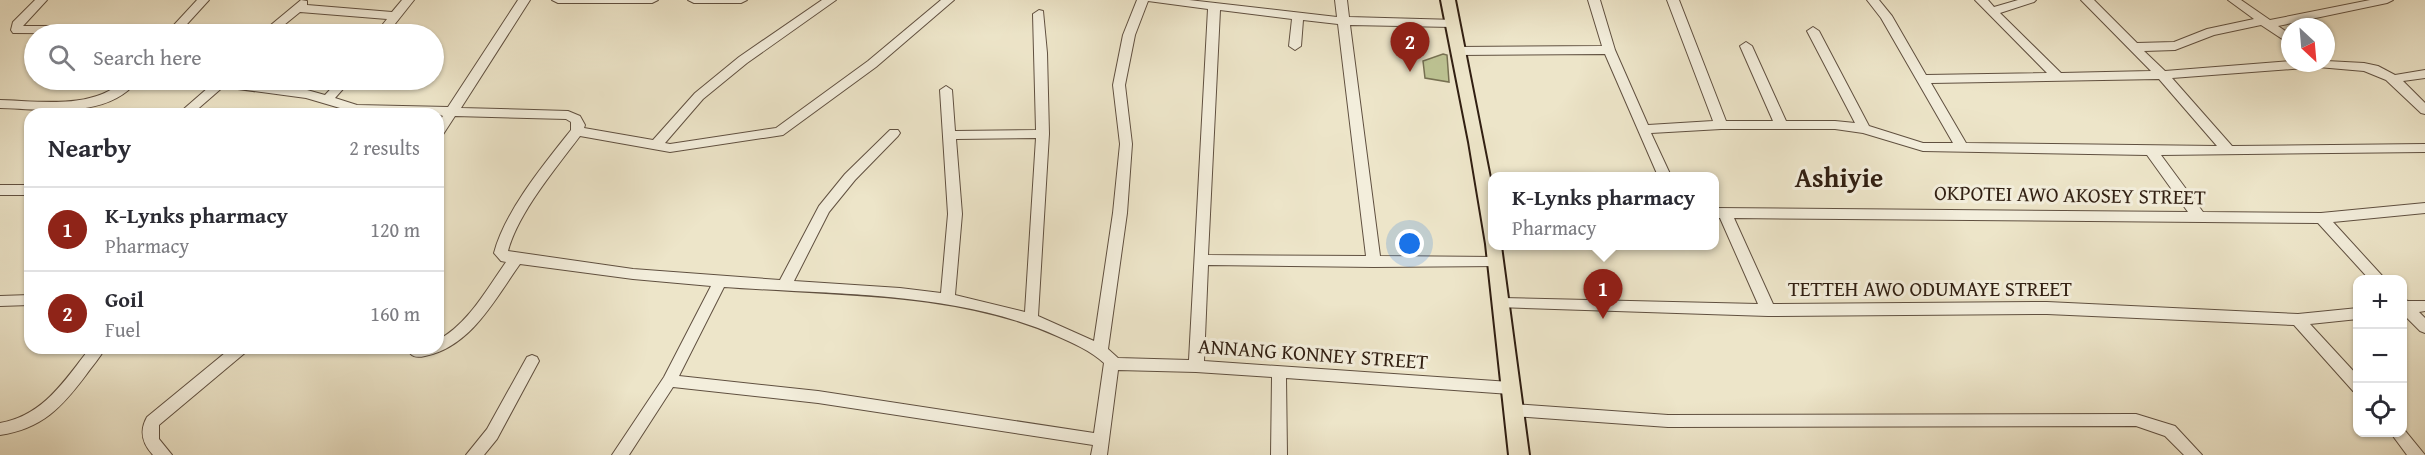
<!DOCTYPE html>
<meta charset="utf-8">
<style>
:root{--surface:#fff;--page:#f2f2f3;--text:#2b2b33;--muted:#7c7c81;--line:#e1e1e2;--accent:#8f2418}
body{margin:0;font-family:"Gentium Book Plus",serif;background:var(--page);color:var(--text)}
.controls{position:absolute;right:18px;bottom:18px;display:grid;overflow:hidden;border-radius:12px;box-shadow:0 2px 4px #0004}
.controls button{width:54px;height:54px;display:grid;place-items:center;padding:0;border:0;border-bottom:2px solid var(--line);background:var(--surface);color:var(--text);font:30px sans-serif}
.compass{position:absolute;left:2281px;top:18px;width:54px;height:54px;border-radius:50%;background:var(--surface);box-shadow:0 2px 4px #0004;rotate:154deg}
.you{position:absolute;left:1410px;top:244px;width:21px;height:21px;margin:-15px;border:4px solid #fff;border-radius:50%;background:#1a73e8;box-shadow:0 0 0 9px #1a73e833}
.badge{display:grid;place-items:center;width:39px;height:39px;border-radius:50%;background:var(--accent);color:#fff;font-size:20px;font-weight:700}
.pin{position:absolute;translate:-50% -50px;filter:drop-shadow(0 2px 3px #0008)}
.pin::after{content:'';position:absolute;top:32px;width:21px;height:18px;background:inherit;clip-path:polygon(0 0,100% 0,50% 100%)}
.popup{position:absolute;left:1488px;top:172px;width:231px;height:78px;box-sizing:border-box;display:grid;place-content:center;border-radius:12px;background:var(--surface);filter:drop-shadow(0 2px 4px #0005);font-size:20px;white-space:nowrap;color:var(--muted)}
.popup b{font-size:22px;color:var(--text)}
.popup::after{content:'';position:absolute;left:50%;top:100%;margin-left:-12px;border:12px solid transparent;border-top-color:var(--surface)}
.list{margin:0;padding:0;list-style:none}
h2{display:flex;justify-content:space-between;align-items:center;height:78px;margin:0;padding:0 24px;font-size:26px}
h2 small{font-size:20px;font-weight:400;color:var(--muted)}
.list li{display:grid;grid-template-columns:39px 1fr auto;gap:18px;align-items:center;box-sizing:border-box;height:84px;padding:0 24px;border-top:2px solid var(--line)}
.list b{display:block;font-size:22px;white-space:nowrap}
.list p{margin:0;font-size:20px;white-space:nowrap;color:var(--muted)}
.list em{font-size:20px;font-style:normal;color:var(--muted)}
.icon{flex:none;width:33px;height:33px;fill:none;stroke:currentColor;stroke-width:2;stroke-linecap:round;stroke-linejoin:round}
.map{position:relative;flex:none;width:2425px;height:455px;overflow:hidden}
.search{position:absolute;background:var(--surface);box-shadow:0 2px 4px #0004;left:24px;top:24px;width:420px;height:66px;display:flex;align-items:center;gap:15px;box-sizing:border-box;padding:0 21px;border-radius:33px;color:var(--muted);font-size:22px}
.panel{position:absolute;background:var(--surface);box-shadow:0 2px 4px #0004;left:24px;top:108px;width:420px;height:246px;border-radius:18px}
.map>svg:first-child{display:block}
.green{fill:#bdc393;stroke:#777152;stroke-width:1.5}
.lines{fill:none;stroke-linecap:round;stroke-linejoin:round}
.minor-casing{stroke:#605040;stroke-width:2}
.major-casing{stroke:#311f12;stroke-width:4}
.minor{fill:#f3eedc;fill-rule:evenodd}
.major{fill:#ede5c9;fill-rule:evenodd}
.labels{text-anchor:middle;stroke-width:6;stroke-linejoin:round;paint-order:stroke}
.street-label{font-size:21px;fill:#311f12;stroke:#f3eedc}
.district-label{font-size:27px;font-weight:bold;fill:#311f12;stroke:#f3eedc}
</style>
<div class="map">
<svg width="2425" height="455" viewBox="0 0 2425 455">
<rect width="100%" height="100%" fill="#ede5c9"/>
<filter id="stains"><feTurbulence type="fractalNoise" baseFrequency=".00333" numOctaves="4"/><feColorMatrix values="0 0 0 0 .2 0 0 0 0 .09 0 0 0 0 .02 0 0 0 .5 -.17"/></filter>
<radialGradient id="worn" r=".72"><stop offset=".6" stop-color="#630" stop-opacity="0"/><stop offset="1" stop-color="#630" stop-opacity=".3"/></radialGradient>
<polygon class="green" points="1443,54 1447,55 1449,82 1425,78 1423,61"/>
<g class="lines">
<g class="minor-casing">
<g id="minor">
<polygon points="35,0 47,0 23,26 173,26 197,0 209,0 178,34 13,33 11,30 13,22"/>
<polygon points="301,0 307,1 307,5 392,12 402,0 414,0 387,34 375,34 387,19 300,12 273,34 260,34"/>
<path d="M518,0H530L461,108L568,111L580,116L585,125L584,128L653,140L695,93L739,57L822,0H836L747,63L703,99L665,143L670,144L776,128L868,61L941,0H954L876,67L783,135L670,152L580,136C556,168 518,213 508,251L633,269L780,280L819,206L845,174L890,130H898L900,133L898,136L855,180L829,212L794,281L900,288L941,293L948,214L940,90L946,86L952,90L955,131L1036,130L1033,14L1039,10L1043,11L1047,53L1049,134L1038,316L1094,341L1113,213L1120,144L1113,85L1123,35L1137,0H1189L1337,17L1335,0H1347L1349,17L1456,20L1458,23L1456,26L1452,27L1350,25L1380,256L1495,257L1500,258L1502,262L1500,266L1374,267L1208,265L1204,361L1510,382L1515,384L1518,388L1515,392L1510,394L1286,378L1287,455H1271L1272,377L1196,372L1118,370L1107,455H1091L1093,445L818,403L673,387L629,455H612L664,377L711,286L633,279L520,264C495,299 471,347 425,356C416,358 411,357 407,348H438V340C468,324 487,289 506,262L501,261L494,253C505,211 544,164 571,130V122L566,119L455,116L442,136L438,137V123L443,116L438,114L357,113L306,98L223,87L192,114H178L217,80L307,90L325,95L339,80H351L335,98L357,105L448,107ZM1148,1L1208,9L1189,360L1118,358L1108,349L1127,213L1132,144L1125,85L1135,35ZM1220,10L1292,19L1289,46L1295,50L1301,46L1303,20L1338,24L1366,256L1208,255ZM1036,138L1025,312L955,295L962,214L956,139ZM724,287C833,295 956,291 1057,336C1073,343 1091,351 1104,363L1094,433L818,391L679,376Z"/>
<polygon points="552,0 658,0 652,3 558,3"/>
<polygon points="688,0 747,0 741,3 694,3"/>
<path d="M1588,0H1600L1615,50L1648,125L1713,121L1667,0H1679L1726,121H1773L1740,46L1746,42L1752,46L1786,121H1835L1855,123L1807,31L1813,27L1819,31L1869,126L1923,143H1953L1881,18L1867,0H1879L1892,16L1926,75L2047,73L1975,0H1988L1994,7L2018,0H2036L2034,2L2000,13L2061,73L2151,71L2081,0H2094L2137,43L2174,42L2207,29L2254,19L2228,0H2241L2270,20L2370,0H2393L2387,3L2278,26L2290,34V44L2261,25L2214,35L2175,50L2144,51L2165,71L2290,61L2326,63V61L2364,63L2378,66L2395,75L2425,70V78L2403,81L2425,103V114L2421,113L2386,80L2364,71L2318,67L2172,78L2232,146L2425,144V152L2161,155L2203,212L2321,213L2425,203V213L2333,222L2386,280H2370L2318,223L1734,218L1773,304L2047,302L2298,314L2358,308V319L2310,324L2358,376V393L2353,391L2294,325L2047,314L1768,316L1497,307L1495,303L1497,299L1502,298L1758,304L1720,218H1714V208L2188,212L2147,155L1923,151L1863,133L1835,129H1721L1651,133L1671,176H1658L1605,54L1458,55L1452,51L1458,47L1602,46ZM2159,79L2217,146L1966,143L1931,83Z"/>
<path d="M125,80H138C108,120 43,109 0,108V100C42,101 91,110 125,80Z"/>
<rect x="0" y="185" width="30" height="10"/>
<polygon points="30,295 30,305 0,306 0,296"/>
<polygon points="2402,299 2408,301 2425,301 2425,311 2419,312 2425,318 2425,333 2420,331 2402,313"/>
<path d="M90,348H105C100,358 92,366 86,375C62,407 42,429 0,435V423C43,416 65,380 90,348Z"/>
<path d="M231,348H248L246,352L159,425V439L172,455H153C142,443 139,431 147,417Z"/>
<polygon points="532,355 537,357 539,361 497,439 484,455 466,455 487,429 527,357"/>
<polygon points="1513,404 1668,415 2136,414 2175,426 2202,455 2184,455 2165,436 2136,426 1668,427 1513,416 1508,414 1505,410 1508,406"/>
<polygon points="2402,427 2425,455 2407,455 2390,432 2402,432"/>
</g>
</g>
<g class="major-casing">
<polygon id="major" points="1441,0 1455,0 1492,188 1492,246 1501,246 1529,455 1509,455 1486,244 1469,142"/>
</g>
<use href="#minor" class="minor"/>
<use href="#major" class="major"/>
</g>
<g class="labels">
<g class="street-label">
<text transform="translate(2070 195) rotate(1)" y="7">OKPOTEI AWO AKOSEY STREET</text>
<text x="1930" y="296">TETTEH AWO ODUMAYE STREET</text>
<text transform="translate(1313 354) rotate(4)" y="7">ANNANG KONNEY STREET</text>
</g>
<g class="district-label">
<text x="1839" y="187">Ashiyie</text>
</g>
</g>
<rect width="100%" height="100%" filter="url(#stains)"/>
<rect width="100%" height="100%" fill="url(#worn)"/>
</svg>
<div class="controls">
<button>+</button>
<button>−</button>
<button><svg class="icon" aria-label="locate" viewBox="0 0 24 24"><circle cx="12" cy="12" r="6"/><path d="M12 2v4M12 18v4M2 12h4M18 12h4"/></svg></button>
</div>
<svg class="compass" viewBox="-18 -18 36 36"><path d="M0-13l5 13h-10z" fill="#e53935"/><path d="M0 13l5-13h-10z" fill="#7c7c81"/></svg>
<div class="you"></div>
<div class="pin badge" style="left:1603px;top:319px">1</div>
<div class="popup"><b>K-Lynks pharmacy</b>Pharmacy</div>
<div class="pin badge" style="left:1410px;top:72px">2</div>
<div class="search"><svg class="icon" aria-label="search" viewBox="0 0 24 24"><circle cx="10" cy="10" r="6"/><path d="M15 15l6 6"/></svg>Search here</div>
<section class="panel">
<h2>Nearby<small>2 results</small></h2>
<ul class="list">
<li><span class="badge">1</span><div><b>K-Lynks pharmacy</b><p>Pharmacy</p></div><em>120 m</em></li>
<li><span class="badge">2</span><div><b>Goil</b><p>Fuel</p></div><em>160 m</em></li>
</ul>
</section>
</div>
